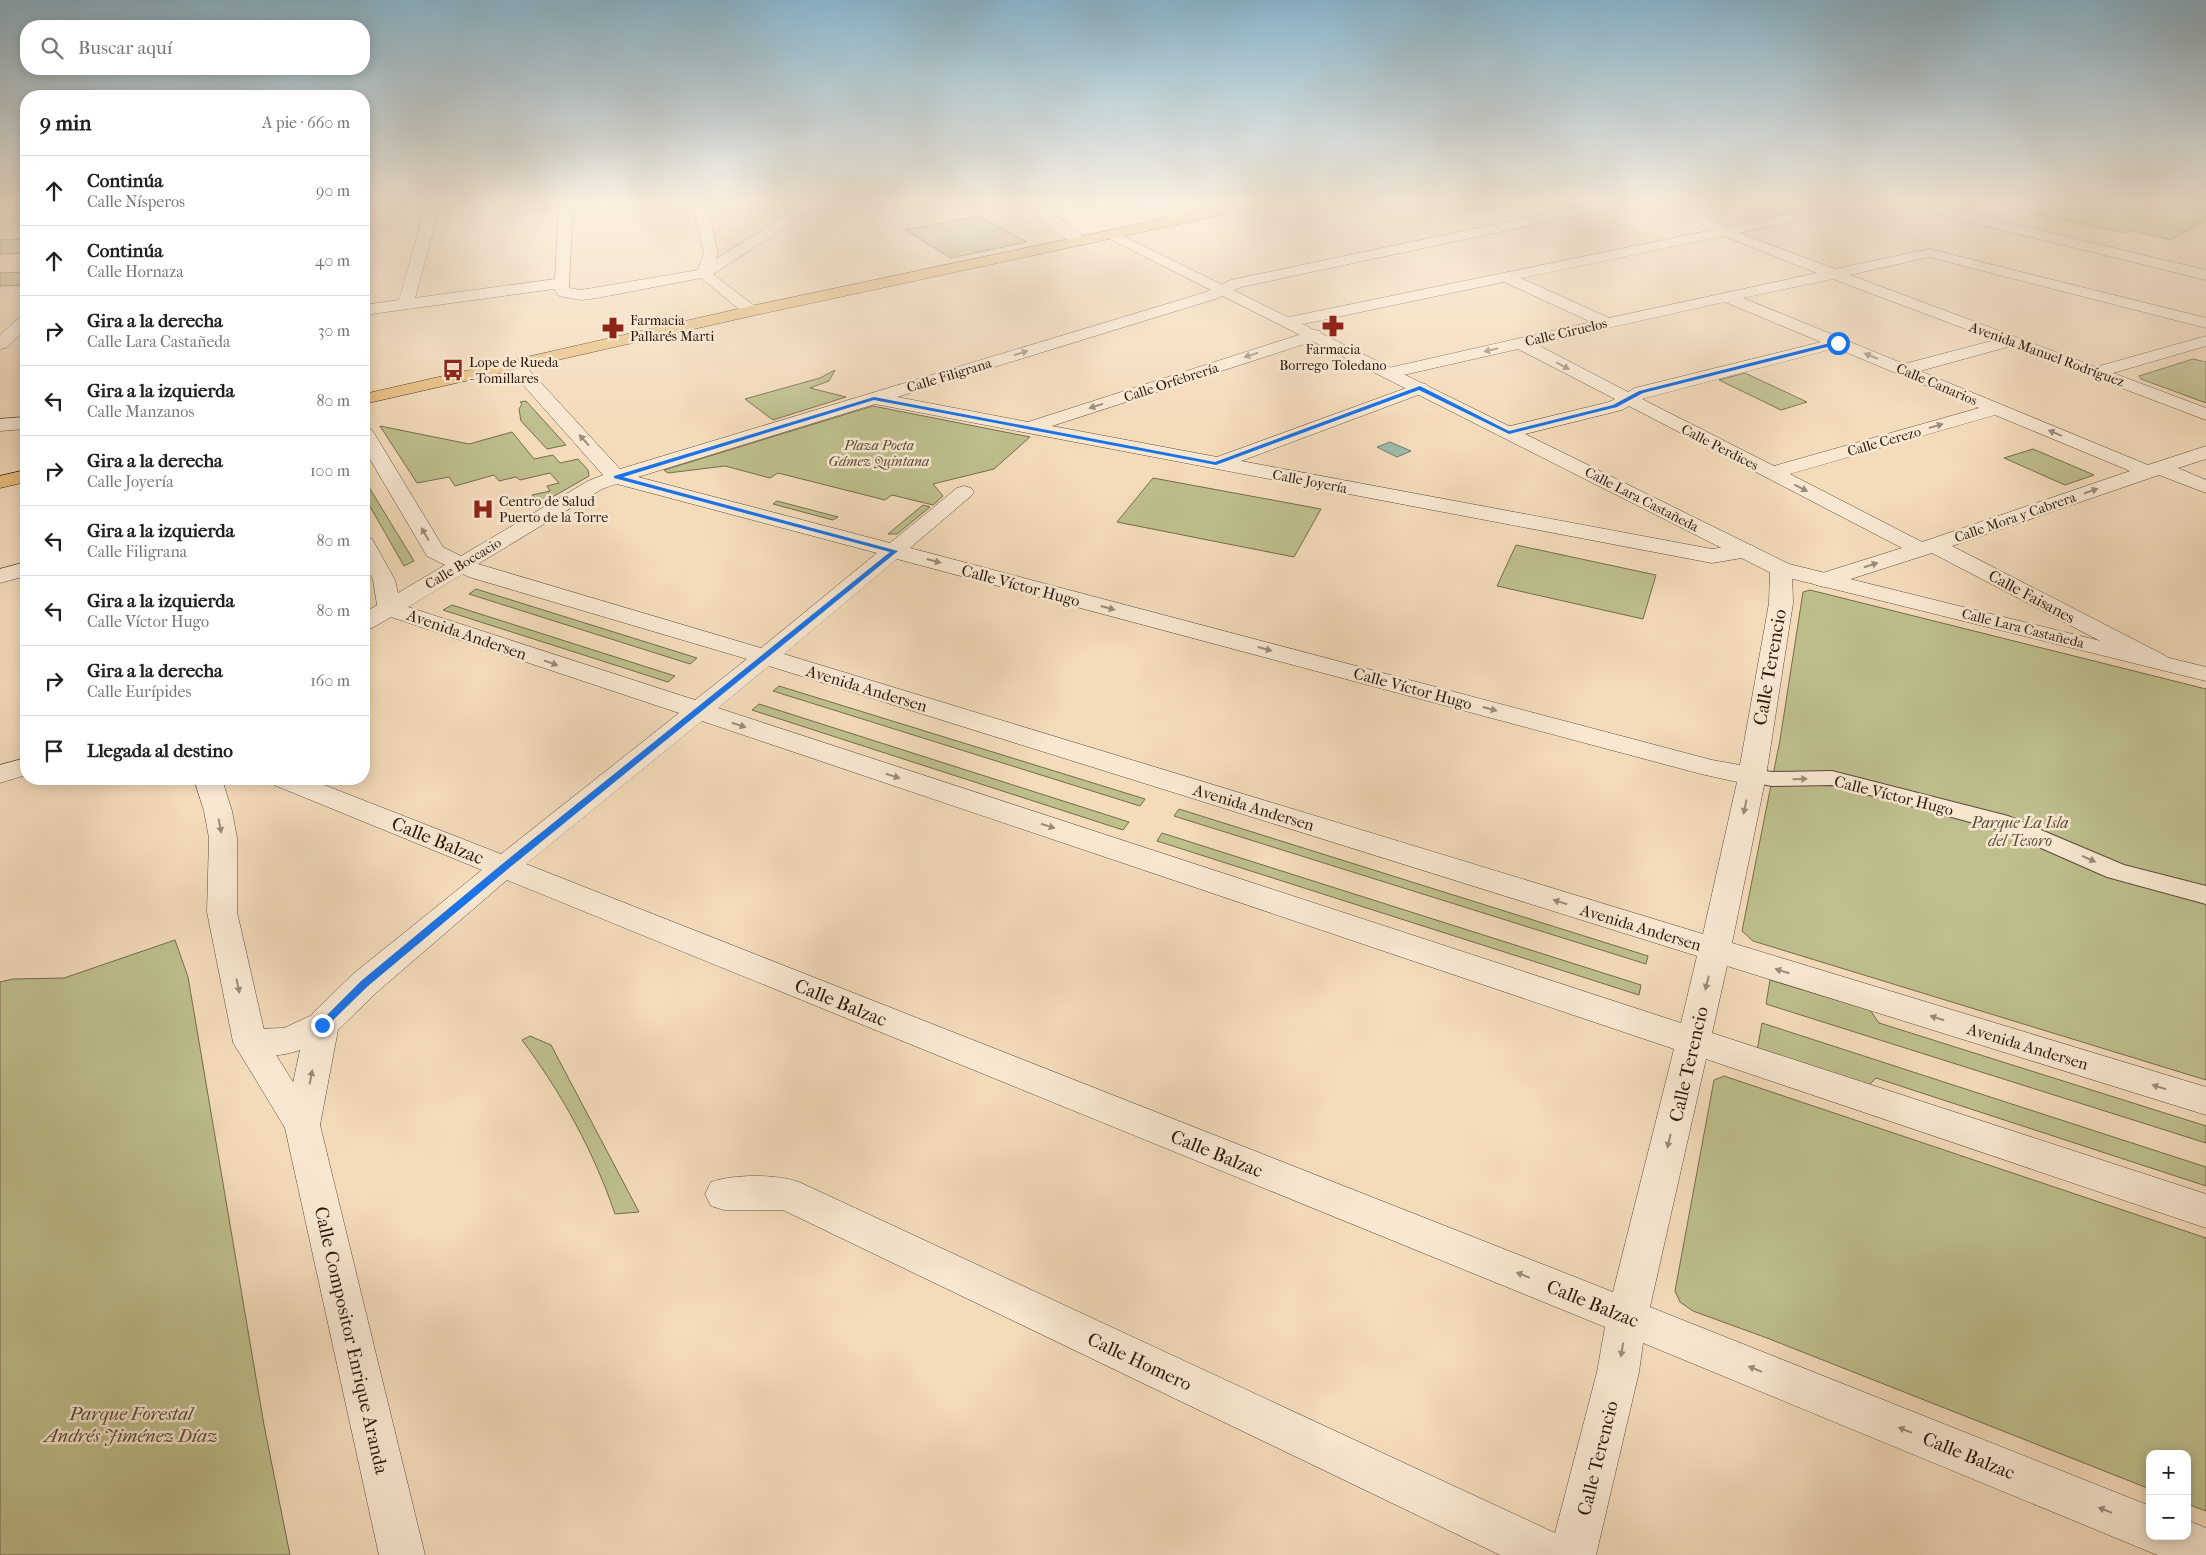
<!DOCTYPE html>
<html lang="es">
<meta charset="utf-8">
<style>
:root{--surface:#fff;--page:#f6f6f6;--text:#202124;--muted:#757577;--line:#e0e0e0}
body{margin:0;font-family:"IM FELL French Canon",serif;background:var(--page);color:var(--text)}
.controls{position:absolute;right:15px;bottom:15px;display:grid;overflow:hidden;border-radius:10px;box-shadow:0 2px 12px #0003}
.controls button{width:45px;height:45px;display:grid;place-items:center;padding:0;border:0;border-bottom:1px solid var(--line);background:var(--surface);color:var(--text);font:25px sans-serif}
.stop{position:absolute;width:15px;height:15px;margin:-11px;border:4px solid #1a73e8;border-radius:50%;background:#fff}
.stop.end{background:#1a73e8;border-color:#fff;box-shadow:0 1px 5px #0008}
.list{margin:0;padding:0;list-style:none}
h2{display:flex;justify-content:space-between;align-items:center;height:65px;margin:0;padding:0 20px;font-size:21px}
h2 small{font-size:16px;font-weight:400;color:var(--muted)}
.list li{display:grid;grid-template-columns:32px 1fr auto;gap:15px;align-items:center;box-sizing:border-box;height:70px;padding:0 20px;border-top:1px solid var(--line)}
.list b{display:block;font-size:19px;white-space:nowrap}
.list p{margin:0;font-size:16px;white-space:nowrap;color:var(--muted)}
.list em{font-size:16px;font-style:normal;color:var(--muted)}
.icon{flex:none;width:28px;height:28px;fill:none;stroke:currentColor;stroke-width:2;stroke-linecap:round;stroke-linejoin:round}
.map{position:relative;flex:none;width:2206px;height:1555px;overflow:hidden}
.search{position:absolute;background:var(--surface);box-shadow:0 2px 12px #0003;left:20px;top:20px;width:350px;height:55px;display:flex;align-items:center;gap:12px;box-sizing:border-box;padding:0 18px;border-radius:20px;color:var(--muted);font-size:19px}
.panel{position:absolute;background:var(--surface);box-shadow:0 2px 12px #0003;left:20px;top:90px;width:350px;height:695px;border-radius:20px}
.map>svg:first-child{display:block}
.green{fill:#bebf8d;stroke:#746c4e}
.water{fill:#9dbcaa;stroke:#6f7b6c}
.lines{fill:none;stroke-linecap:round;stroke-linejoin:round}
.pedestrian-casing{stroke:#5c4a3a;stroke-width:2}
.minor-casing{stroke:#5c4a3a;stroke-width:1}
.tertiary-casing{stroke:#5c4a3a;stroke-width:1}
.primary-casing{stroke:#2a190f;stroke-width:1}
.pedestrian{fill:#f8e8d2;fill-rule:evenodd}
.minor{fill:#f8e8d2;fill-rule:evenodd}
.tertiary{fill:#f8e8d2;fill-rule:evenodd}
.primary{fill:#eabe7d;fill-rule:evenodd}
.oneway{fill:#9b8b7a}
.route{fill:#1a73e8}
.labels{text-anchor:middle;stroke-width:5;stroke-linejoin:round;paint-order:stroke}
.far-poi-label{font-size:14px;fill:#2a190f;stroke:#f8e8d2;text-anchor:start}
.far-street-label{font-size:14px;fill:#2a190f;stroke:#f8e8d2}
.far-park-label{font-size:14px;font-style:italic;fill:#564b35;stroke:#f8e8d2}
.street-label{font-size:16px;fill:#2a190f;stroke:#f8e8d2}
.park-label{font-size:16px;font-style:italic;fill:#564b35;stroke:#f8e8d2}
.near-street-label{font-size:19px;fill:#2a190f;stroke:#f8e8d2}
.near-park-label{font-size:19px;font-style:italic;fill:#564b35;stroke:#f8e8d2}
</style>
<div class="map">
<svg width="2206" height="1555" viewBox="0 0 2206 1555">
<rect width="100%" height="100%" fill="#f4dbba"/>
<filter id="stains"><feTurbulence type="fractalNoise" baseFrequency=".004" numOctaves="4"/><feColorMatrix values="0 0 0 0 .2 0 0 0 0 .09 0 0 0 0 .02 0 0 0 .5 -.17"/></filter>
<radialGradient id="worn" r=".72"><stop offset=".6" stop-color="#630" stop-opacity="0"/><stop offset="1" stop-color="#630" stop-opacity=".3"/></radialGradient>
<g class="green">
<polygon points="1422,202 1523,202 1458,215"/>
<polygon points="1979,202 2206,202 2206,220 2171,240 2131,230 2125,233"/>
<polygon points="978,216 1027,242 951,258 905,230"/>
<polygon points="26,239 26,249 22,253 0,254 0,240"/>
<polygon points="26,272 26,285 0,286 0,273"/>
<polygon points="2193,359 2206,362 2206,403 2141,379 2139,376"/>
<polygon points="835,370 829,381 810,388 846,397 773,420 745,399 820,378"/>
<polygon points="1745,373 1807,402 1781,410 1719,380"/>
<polygon points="526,401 566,445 547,449 521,421 519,409 522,404 520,402"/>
<polygon points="873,406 1030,437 994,469 933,484 943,496 933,505 892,495 885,500 778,473 770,478 725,466 668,473 664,470"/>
<polygon points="380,426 469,444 512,432 534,459 553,455 560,463 578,459 588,470 589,476 535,507 530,501 535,499 532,495 550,491 547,486 559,483 550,473 520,480 516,477 499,481 494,475 455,486 449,477 417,483"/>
<polygon points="2033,449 2094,475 2065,485 2004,458"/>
<polygon points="1153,478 1321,509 1294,557 1117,522"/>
<polygon points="364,479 414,561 404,566 364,496"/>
<polygon points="777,501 838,517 833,520 773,504"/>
<polygon points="923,505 930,507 897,534 888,534"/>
<polygon points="1516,545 1656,575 1643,619 1497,586"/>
<polygon points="476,589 697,658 690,664 469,594"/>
<polygon points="1810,590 2206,689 2206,1080 1753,941 1742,931 1780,740 1803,592"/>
<polygon points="452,605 675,676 668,682 443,610"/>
<polygon points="779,686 1145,799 1140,806 773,691"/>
<polygon points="759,704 1129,822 1123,830 752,710"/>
<polygon points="1179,809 1648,956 1646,964 1174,816"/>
<polygon points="1162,833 1641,985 1639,995 1157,841"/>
<polygon points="175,940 188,977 264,1425 290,1555 0,1555 0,982 13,979 64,978"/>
<polygon points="1770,980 1870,1010 1879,1023 2206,1126 2206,1143 1766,1004"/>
<polygon points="1762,1023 2206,1167 2206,1186 1876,1078 1868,1086 1757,1051"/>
<path d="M530,1036L551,1045L639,1212L615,1214C594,1152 561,1092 522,1040Z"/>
<polygon points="1724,1076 2206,1238 2206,1511 2187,1504 2187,1454 2150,1454 2150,1489 1767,1338 1693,1311 1680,1302 1675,1291 1714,1080"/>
</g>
<polygon class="water" points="1390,442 1411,451 1397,457 1377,447"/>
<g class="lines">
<g class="pedestrian-casing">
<polygon id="pedestrian" points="1752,769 1772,772 1832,771 2008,816 2124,865 2206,886 2206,904 2107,877 2000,830 1832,785 1772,786 1744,781 1741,776 1744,771"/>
</g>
<g class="minor-casing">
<g id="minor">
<polygon points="11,202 26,202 5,222 0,223 0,212"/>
<polygon points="427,202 441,202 415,298 555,279 559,202 573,202 569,288 581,290 698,270 704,253 692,202 706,202 718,253 716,259 807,202 824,202 713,274 757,308 759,311 757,314 745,314 701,278 597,298 581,300 559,296 554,289 364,315 364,305 399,300"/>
<polygon points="1137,202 1155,202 1186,216 1188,219 1181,223 1176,222 1139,205"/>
<path d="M1601,202H1628L1621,206L1241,287L1215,299L897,397L1028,422L1314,330L1320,331L1322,335L1320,339L1052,426L1217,457L1420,383L1426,384L1429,388L1426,392L1241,461L1712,549L1746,544L1754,546L1757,551L1754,556L1712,563L875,404L638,477L890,543L957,488L964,486L971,488L974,492L971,496L910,548L1712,760L1740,765L1769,603L1770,569L1773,564L1781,562L1789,564L1792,569L1793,603L1766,776L1732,943L2206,1087V1115L1727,966L1712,1033L2206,1194V1228L1706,1059L1650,1307L2150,1506V1536H2187V1520L2206,1528V1555H2158L2150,1552L1643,1343L1639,1372L1596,1555H1500L783,1210H724L711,1206L705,1194L711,1182C734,1174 776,1174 799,1182L1555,1533L1597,1372L1605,1327L507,880L377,992L338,1030L320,1125L315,1135L302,1140L289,1135L284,1125L300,1050C281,1057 257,1058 238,1051L233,1042L238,1033L250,1029L284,1028L310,1016L353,974L482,870L274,785L270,779H309L501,854L679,713L391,617L372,628L364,630V613L377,605L373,580L364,564V538L372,539L375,544L395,580L398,593L445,565L427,556L424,551L364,449V427L371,429L374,433L443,547L461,556L588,481L603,475L509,369L506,365L509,361H521L620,469L1203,293L1231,280ZM617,484L877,553L761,648L478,564L602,489ZM897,559L1701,774L1737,782L1703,934L784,654ZM463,574L469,577L747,659L695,700L408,607ZM769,666L1697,956L1681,1023L718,708ZM702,721L1674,1049L1613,1292L526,864Z"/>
<path d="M1660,202H1678L1727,227L1846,202H1873L1866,206L1739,233L1835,269L1929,249L2206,318V328L1929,257L1850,275L2096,367L2206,336V346L2113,373L2206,408V420L2011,346L1920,371L2148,465L2206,446V459L2178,468L2206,480V493L2159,475L1952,546L2166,656L2169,661L2166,666L2157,668L2148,666L1932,553L1832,585L1824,587L1816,585L1813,580L1816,575L1902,548L1629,406L1622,410L1509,438L1502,436L1499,432L1502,428L1609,402L1615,399L1518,349L1390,378L1384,377L1381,373L1384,369L1591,322L1504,282L1289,327L1283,325L1281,322L1283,319L1289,317L1712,230ZM1724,236L1817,273L1609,318L1521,278ZM1833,279L1995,340L1904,364L1743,298ZM1725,302L1821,342L1635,388L1628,392L1536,344ZM1836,348L1979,408L1774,466L1642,399ZM1995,415L2130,471L1922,542L1790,474Z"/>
<polygon points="1898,202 1922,202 2206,270 2206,280 1900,205"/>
<path d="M1041,207C1047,208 1076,231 1084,237L1086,240L1084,243C1071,246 1042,222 1034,211Z"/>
<polygon points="26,315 26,329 6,348 0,349 0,335 20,317"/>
<polygon points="26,417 26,429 0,431 0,419"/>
<polygon points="26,562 26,576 0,583 0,569"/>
<polygon points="26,758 26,775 0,783 0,765"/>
</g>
</g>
<g class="tertiary-casing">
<g id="tertiary">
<polygon points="1111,230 1789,564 2206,667 2206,681 1773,574 1106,237 1104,234"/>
<polygon points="194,779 222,779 232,811 237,838 237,912 266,1039 320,1125 425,1555 379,1555 285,1128 233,1042 207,912 209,838 204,811"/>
</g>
</g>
<g class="primary-casing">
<g id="primary">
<polygon points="1243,202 1270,202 1263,206 751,316 364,404 364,394 751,306"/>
<polygon points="26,470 26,482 0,488 0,476"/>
</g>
</g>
<use href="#pedestrian" class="pedestrian"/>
<use href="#minor" class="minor"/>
<use href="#tertiary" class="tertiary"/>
<use href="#primary" class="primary"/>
</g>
<defs><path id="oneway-solid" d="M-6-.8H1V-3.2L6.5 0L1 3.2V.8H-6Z" transform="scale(1.25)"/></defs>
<g class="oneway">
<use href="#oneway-solid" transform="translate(1491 350) rotate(167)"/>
<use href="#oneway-solid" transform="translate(1021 353) rotate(-17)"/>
<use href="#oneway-solid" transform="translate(1251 355) rotate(162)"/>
<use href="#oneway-solid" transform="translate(1871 356) rotate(-158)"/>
<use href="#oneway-solid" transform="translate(1563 366) rotate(28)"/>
<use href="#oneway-solid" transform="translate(1096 406) rotate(162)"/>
<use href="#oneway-solid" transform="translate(1936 426) rotate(-16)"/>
<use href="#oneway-solid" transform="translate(2055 433) rotate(-157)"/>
<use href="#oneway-solid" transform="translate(584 440) rotate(-132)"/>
<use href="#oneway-solid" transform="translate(1801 488) rotate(27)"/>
<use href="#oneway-solid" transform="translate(2091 491) rotate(-19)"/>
<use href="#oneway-solid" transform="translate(425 534) rotate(-121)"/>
<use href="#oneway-solid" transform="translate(934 561) rotate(15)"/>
<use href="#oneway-solid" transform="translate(1871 565) rotate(-18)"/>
<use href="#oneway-solid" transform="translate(1108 608) rotate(15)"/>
<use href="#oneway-solid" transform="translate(1265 649) rotate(15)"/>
<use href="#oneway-solid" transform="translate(551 663) rotate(19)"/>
<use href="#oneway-solid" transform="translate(1490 709) rotate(15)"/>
<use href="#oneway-solid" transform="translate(739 725) rotate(18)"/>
<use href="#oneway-solid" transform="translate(893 776) rotate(18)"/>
<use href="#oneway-solid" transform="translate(1800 779) rotate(-1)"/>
<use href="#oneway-solid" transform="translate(1745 807) rotate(102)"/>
<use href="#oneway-solid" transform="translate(220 826) rotate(79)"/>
<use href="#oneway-solid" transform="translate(1048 826) rotate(18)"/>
<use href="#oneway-solid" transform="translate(2089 859) rotate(24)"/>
<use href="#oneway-solid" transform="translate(1560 902) rotate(-163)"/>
<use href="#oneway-solid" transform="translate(1782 971) rotate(-163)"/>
<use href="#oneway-solid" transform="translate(1707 983) rotate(104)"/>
<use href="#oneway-solid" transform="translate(238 986) rotate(78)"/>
<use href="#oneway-solid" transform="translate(1937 1018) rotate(-163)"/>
<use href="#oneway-solid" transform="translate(311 1077) rotate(-79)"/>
<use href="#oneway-solid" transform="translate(2159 1087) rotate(-163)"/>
<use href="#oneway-solid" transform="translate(1669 1141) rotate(103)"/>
<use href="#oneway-solid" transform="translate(1523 1275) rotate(-158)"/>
<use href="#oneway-solid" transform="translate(1622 1350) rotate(99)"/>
<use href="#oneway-solid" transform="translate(1755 1369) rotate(-158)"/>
<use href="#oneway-solid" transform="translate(1905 1430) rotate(-158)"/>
<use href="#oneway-solid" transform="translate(2105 1510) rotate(-158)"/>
</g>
<linearGradient id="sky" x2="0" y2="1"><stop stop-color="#8ab7cf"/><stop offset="0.48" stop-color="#faefe0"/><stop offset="1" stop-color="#faefe0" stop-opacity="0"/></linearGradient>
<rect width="2206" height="420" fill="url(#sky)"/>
<polygon class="route" points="1838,341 1839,344 1643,393 1617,407 1509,434 1419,390 1216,465 874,400 623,477 898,551 508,869 368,986 325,1028 322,1029 317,1025 361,981 501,865 890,552 614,478 614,476 874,397 1215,462 1420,386 1509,431 1613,405 1639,391"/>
<defs>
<g id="pharmacy-bare" transform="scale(1.725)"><path d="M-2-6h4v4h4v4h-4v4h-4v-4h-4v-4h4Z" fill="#8f2418" stroke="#f8e8d2" stroke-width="2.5" paint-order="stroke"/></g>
<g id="bus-bare" transform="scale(1.725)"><path d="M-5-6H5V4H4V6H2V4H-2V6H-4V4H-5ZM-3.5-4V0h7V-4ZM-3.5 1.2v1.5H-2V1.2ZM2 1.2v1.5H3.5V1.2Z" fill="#8f2418" stroke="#f8e8d2" stroke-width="2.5" paint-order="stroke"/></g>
<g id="hospital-bare" transform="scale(1.725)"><path d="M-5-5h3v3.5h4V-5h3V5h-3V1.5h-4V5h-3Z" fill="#8f2418" stroke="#f8e8d2" stroke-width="2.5" paint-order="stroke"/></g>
</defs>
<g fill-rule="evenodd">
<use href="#pharmacy-bare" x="1333" y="326"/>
<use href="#pharmacy-bare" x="613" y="328"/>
<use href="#bus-bare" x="453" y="370"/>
<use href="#hospital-bare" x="483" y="509"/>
</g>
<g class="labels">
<g class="far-poi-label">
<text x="630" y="325">Farmacia<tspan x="630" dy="16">Pallarés Marti</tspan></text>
<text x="1333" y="354" text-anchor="middle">Farmacia<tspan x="1333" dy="16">Borrego Toledano</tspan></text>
<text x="469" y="367">Lope de Rueda<tspan x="469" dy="16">- Tomillares</tspan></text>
<text x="499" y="506">Centro de Salud<tspan x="499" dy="16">Puerto de la Torre</tspan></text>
</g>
<g class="far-street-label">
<text transform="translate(1566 332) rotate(-13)" y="5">Calle Ciruelos</text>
<text transform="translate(2047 354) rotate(20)" y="5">Avenida Manuel Rodríguez</text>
<text transform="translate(949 375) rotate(-17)" y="5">Calle Filigrana</text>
<text transform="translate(1171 382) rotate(-18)" y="5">Calle Orfebrería</text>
<text transform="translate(1937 384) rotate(23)" y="5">Calle Canarios</text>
<text transform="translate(1884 441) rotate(-16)" y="5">Calle Cerezo</text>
<text transform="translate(1720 447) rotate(27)" y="5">Calle Perdices</text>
<text transform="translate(1310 481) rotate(11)" y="5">Calle Joyería</text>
<text transform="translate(1642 499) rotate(27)" y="5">Calle Lara Castañeda</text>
<text transform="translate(2015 517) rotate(-19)" y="5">Calle Mora y Cabrera</text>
<text transform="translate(463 563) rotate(-31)" y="5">Calle Boccacio</text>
<text transform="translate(2023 628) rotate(14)" y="5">Calle Lara Castañeda</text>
</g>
<g class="far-park-label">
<text x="879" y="450">Plaza Poeta<tspan x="879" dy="16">Gámez Quintana</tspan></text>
</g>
<g class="street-label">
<text transform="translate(1021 585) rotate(15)" y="6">Calle Víctor Hugo</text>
<text transform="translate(2032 596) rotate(28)" y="6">Calle Faisanes</text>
<text transform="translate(467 634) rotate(19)" y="6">Avenida Andersen</text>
<text transform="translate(867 688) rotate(17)" y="6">Avenida Andersen</text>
<text transform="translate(1413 688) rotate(15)" y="6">Calle Víctor Hugo</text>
<text transform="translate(1894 795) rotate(14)" y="6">Calle Víctor Hugo</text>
<text transform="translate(1254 807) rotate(17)" y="6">Avenida Andersen</text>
<text transform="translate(1641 927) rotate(17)" y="6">Avenida Andersen</text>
<text transform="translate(2028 1046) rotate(17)" y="6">Avenida Andersen</text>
</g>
<g class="park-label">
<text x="2020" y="828">Parque La Isla<tspan x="2020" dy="18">del Tesoro</tspan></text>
</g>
<g class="near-street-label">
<text transform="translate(1769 667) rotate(-80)" y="7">Calle Terencio</text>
<text transform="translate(438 840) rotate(22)" y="7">Calle Balzac</text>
<text transform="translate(841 1002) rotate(22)" y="7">Calle Balzac</text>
<text transform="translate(1688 1064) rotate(-77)" y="7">Calle Terencio</text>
<text transform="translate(1217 1153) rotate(22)" y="7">Calle Balzac</text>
<text transform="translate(1593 1303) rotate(22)" y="7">Calle Balzac</text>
<text transform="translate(352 1340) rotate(77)" y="7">Calle Compositor Enrique Aranda</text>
<text transform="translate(1140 1361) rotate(25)" y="7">Calle Homero</text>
<text transform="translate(1969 1455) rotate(22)" y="7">Calle Balzac</text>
<text transform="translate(1597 1458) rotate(-76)" y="7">Calle Terencio</text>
</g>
<g class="near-park-label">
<text x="131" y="1420">Parque Forestal<tspan x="131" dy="22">Andrés Jiménez Díaz</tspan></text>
</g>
</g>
<rect width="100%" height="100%" filter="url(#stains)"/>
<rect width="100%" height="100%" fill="url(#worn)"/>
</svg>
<div class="controls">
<button>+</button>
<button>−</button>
</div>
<div class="stop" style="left:1838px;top:343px"></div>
<div class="stop end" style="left:322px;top:1025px"></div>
<div class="search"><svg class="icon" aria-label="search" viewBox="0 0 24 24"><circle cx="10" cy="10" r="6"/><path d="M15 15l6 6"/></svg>Buscar aquí</div>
<section class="panel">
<h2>9 min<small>A pie · 660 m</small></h2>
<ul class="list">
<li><svg class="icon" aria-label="ahead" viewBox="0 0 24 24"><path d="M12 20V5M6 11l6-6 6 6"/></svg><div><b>Continúa</b><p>Calle Nísperos</p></div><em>90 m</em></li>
<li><svg class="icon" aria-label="ahead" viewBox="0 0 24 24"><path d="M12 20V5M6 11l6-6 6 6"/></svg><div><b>Continúa</b><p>Calle Hornaza</p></div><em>40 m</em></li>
<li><svg class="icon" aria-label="right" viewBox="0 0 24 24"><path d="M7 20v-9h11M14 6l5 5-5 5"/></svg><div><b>Gira a la derecha</b><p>Calle Lara Castañeda</p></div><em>30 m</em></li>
<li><svg class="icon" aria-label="left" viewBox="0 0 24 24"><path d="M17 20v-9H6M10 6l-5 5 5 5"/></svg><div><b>Gira a la izquierda</b><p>Calle Manzanos</p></div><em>80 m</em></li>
<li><svg class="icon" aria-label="right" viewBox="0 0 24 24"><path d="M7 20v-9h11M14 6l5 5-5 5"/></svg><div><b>Gira a la derecha</b><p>Calle Joyería</p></div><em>100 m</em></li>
<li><svg class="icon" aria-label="left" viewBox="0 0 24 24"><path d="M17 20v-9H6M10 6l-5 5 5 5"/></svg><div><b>Gira a la izquierda</b><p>Calle Filigrana</p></div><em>80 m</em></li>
<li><svg class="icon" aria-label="left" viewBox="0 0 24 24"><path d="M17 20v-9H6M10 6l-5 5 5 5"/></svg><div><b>Gira a la izquierda</b><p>Calle Víctor Hugo</p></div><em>80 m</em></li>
<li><svg class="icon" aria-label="right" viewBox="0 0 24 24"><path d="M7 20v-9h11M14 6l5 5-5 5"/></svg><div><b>Gira a la derecha</b><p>Calle Eurípides</p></div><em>160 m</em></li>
<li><svg class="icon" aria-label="arrive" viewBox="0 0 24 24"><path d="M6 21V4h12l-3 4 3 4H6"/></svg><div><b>Llegada al destino</b></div></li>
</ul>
</section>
</div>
